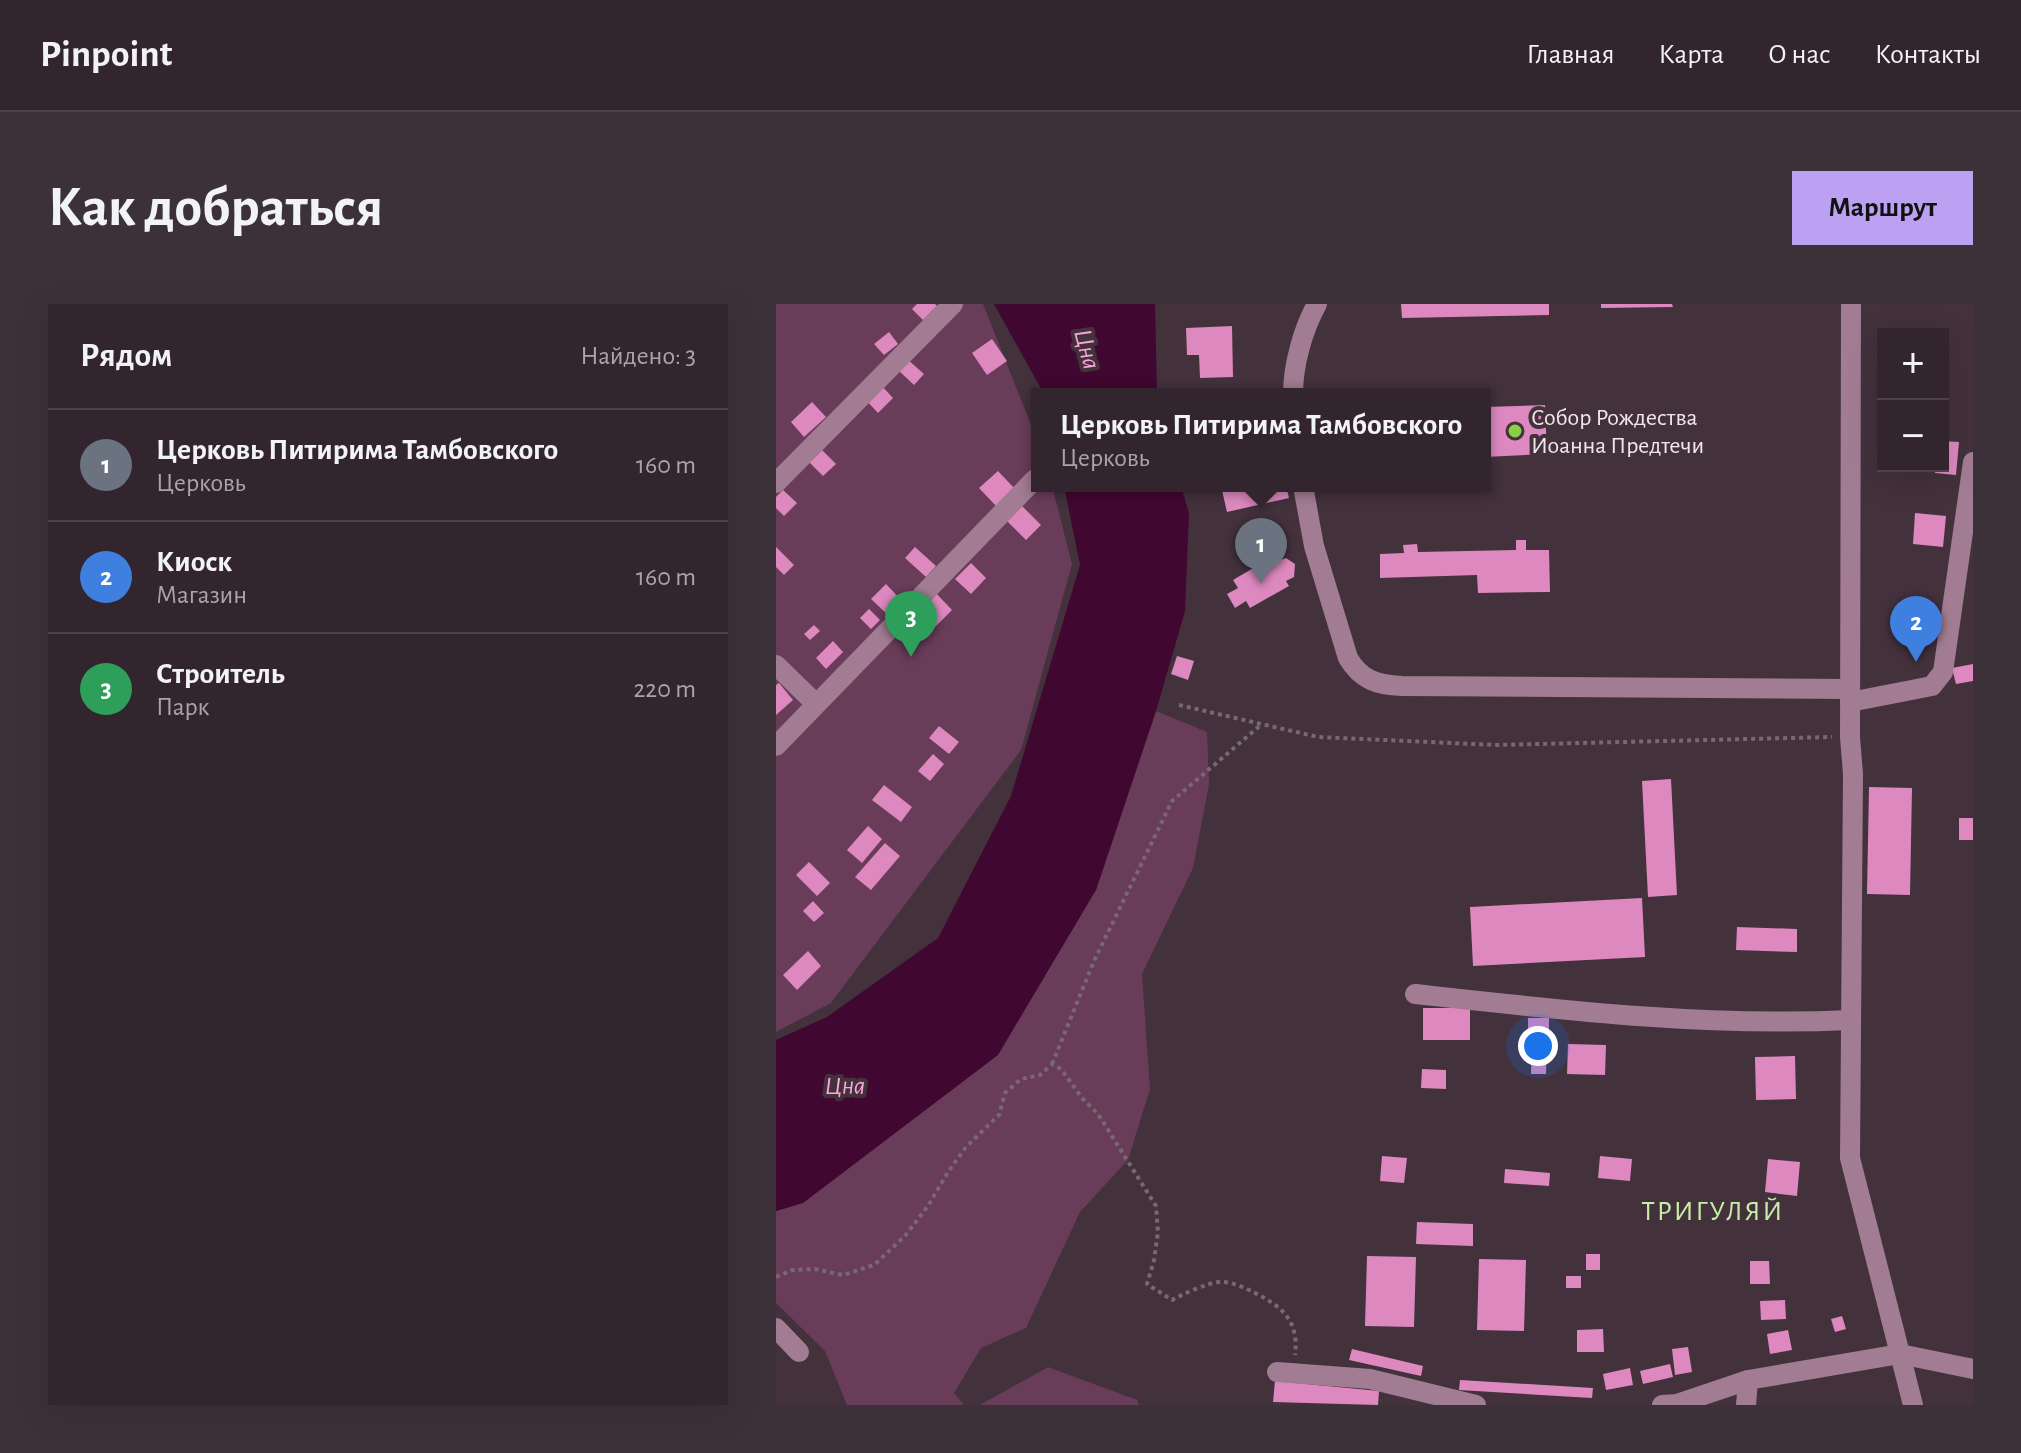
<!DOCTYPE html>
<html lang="ru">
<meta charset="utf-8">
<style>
:root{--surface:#32252d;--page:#3d3139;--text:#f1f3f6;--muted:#a8a5aa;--line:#4d4249;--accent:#bca0f2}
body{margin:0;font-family:"Alegreya Sans",sans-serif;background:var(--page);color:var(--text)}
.controls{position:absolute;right:24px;top:24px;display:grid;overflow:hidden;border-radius:0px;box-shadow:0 8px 32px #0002}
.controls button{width:72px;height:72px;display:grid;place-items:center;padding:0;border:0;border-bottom:2px solid var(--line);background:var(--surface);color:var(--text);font:40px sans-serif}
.you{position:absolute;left:762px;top:742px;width:28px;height:28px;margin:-20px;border:6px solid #fff;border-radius:50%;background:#1a73e8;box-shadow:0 0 0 12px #1a73e833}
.badge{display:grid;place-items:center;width:52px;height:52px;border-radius:50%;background:var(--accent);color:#fff;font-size:26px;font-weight:700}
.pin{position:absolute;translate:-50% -66px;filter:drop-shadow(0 2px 4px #0008)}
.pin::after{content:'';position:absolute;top:42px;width:28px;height:24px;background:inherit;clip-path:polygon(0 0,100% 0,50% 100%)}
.popup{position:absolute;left:255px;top:84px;width:460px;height:104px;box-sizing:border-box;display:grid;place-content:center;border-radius:0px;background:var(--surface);filter:drop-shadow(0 2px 6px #0005);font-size:26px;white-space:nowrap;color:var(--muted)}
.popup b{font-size:30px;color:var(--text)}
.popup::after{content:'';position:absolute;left:50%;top:100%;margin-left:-16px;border:16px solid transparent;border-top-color:var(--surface)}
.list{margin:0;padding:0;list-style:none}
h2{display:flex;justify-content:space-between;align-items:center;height:104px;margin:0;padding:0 32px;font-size:34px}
h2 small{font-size:26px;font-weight:400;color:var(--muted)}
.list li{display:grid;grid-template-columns:52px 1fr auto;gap:24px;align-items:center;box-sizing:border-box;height:112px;padding:0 32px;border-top:2px solid var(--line)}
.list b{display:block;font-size:30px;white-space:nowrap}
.list p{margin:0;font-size:26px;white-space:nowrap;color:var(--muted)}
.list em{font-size:26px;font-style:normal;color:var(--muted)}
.map{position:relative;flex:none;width:1197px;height:1101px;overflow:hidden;border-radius:0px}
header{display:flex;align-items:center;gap:48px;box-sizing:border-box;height:112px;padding:0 40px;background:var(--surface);border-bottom:2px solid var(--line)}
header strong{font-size:38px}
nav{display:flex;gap:44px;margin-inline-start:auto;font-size:28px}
.intro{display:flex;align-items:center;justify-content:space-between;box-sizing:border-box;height:192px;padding:0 48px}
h1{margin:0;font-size:56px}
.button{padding:20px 36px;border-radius:0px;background:var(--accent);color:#111;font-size:28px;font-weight:700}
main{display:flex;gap:48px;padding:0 48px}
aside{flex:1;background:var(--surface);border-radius:0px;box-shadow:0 8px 32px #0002}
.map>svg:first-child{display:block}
.green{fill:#693c59}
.water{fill:#400731}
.building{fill:#dd89bf}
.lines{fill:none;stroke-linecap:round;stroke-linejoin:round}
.path{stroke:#786872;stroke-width:4;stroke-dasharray:4 4;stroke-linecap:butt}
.minor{stroke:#a17c92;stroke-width:20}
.poi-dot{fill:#8cce45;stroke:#43313c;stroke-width:3}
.labels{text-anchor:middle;stroke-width:8;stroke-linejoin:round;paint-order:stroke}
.poi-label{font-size:24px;fill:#f2e6ed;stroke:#43313c;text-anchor:start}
.water-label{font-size:26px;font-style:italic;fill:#fca6dc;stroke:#43313c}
.quarter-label{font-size:28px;letter-spacing:2px;fill:#c7eda8;stroke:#43313c}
</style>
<header>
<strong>Pinpoint</strong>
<nav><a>Главная</a><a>Карта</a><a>О нас</a><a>Контакты</a></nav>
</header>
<div class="intro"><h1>Как добраться</h1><a class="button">Маршрут</a></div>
<main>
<aside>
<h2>Рядом<small>Найдено: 3</small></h2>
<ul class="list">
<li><span class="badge" style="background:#6b7280">1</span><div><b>Церковь Питирима Тамбовского</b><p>Церковь</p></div><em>160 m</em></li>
<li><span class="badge" style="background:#3f7fe0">2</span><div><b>Киоск</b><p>Магазин</p></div><em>160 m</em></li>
<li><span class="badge" style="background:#2e9e5b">3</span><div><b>Строитель</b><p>Парк</p></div><em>220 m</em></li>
</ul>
</aside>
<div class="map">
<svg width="1197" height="1101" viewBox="0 0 1197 1101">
<rect width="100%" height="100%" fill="#43313c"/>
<g class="green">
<polygon points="0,0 207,0 261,136 261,182 276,182 296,260 245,446 55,699 0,728"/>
<polygon points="380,407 431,428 433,480 417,564 366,670 374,785 352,856 304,908 250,1024 205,1044 178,1089 188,1101 71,1101 49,1047 0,999 0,907 27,899 320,586"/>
<polygon points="272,1063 361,1096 363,1101 204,1101"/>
</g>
<g class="water">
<polygon points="218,0 379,0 381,90 268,90"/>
<polygon points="288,182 405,182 413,209 409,307 380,407 320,586 222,751 27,899 0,907 0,736 51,713 162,634 235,492 304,261"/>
</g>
<g class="building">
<polygon points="141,0 159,0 161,2 147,16 136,5"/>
<polygon points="625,0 773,0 773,11 626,14"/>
<polygon points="825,0 896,0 897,3 825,4"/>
<polygon points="456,22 457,73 424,74 423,51 411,51 410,24"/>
<polygon points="113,28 122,40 108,51 98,40"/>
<polygon points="216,35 231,57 211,71 196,49"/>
<polygon points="131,55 148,70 138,81 121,65"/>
<polygon points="104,80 117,94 102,109 89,95"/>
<polygon points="36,98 50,113 28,133 15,118"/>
<polygon points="769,101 771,150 709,153 709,103"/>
<polygon points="1167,137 1183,138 1180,171 1159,169 1160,162 1167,162"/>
<polygon points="44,144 60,160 47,172 31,156"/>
<polygon points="222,167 239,185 221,203 203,184"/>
<polygon points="445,182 510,182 513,194 451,208"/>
<polygon points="7,186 21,199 8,212 0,204 0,193"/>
<polygon points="245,201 265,221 250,236 230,216"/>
<polygon points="1139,209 1170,212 1167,243 1137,240"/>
<polygon points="740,236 750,236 750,246 773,246 774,288 702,289 701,271 604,274 604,250 628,249 627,241 641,240 642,248 740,246"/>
<polygon points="0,243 18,261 8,271 0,263"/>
<polygon points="139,243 160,262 150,273 129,254"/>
<polygon points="496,253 499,258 510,254 519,260 518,273 510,277 513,282 474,304 470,297 459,304 451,290 462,284 457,276"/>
<polygon points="195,259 210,274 195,290 179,275"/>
<polygon points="110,280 127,298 113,312 95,295"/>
<polygon points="157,286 176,306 152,330 133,310"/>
<polygon points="93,305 104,316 95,325 84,314"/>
<polygon points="38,321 44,327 34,336 28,330"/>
<polygon points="57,337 67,348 50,365 40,354"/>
<polygon points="401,352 418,357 412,376 395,370"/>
<polygon points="1197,360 1197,377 1180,380 1176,364"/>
<polygon points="3,379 17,396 0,411 0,381"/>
<polygon points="163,422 183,438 173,450 153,434"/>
<polygon points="157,450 168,460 154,477 142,467"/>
<polygon points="895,475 901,591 872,593 866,477"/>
<polygon points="108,481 136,503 125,518 96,496"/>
<polygon points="1093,483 1136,484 1134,591 1091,590"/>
<rect x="1183" y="514" width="14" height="22"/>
<polygon points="92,522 106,535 86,559 71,546"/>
<polygon points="109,539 124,552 95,586 79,573"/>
<polygon points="33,558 54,579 41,592 20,571"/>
<polygon points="866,594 869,653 697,662 694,603"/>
<polygon points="37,597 48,609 38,618 27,607"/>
<polygon points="961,623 1021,625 1021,648 960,646"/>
<polygon points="32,647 45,662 21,686 7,671"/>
<rect x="647" y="704" width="47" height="32"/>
<rect x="752" y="714" width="21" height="13"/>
<polygon points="756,737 771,738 770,770 755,770"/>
<polygon points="792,740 830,741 829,771 791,770"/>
<polygon points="1019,752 1020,795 980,796 979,753"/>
<polygon points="646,765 670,766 670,785 645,784"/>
<polygon points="606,852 631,854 628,879 604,877"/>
<polygon points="824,852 856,855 854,877 822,874"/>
<polygon points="992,855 1024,858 1021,892 989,888"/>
<polygon points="729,865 774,869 773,882 728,879"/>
<polygon points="641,918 697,920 697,942 640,940"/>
<rect x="810" y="950" width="14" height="16"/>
<polygon points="591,952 640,953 638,1023 589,1022"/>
<polygon points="703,955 750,956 748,1027 701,1026"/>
<polygon points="974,957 993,957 994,980 974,980"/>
<rect x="790" y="972" width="15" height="12"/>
<polygon points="1009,996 1010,1015 985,1016 984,997"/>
<polygon points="1066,1012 1070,1025 1059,1028 1055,1015"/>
<polygon points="827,1025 828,1048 801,1048 801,1026"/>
<polygon points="1012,1026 1016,1046 994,1050 991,1030"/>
<polygon points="912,1043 916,1068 899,1071 896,1045"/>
<polygon points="576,1045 647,1062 645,1072 573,1056"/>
<polygon points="894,1060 897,1073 867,1080 864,1067"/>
<polygon points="854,1064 857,1081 830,1086 827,1070"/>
<polygon points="684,1076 817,1084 816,1094 683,1086"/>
<polygon points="499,1077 603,1087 602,1101 497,1098"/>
</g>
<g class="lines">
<g class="path">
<polyline points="403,401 542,433 720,441 1056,433"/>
<polyline points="276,760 318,657 396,497 486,420"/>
<path d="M0,973L16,966L39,965L67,971L98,961L129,932L152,902L172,868L190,843L223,811L229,789L245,775L264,771L276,760L285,765L306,794L322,810L380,902L382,928L378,956L371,980L396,996C407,990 431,979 443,978C455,977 469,984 479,989C507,1003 523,1017 519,1051"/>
</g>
<g class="minor">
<polyline points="1075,0 1074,433 1077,470 1074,854 1137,1101"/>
<path d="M517,90C517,61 527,25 541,0"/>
<polyline points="0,179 177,0"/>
<path d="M527,182L538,242L572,354C585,376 601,381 626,382L1074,385"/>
<polyline points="0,361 40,400"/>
<polyline points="1074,398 1156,382 1167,368 1197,158"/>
<polyline points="0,442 259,175"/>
<path d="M639,690C784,706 929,723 1075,716"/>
<polyline points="0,1024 23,1048"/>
<polyline points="501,1068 594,1075 700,1101"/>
<polyline points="886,1101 901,1100 972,1076"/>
<polyline points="970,1101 972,1076 1124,1050 1197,1065"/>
</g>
</g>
<circle class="poi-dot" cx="739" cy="127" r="8"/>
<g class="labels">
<g class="poi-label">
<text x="755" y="121">Собор Рождества<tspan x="755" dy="28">Иоанна Предтечи</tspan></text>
</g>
<g class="water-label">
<text transform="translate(312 45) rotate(75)" y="9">Цна</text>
<text x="69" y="790">Цна</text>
</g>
<g class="quarter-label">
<text x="937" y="916">ТРИГУЛЯЙ</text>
</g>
</g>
</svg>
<div class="controls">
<button>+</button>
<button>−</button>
</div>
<div class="you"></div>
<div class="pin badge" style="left:485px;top:280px;background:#6b7280">1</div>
<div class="popup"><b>Церковь Питирима Тамбовского</b>Церковь</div>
<div class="pin badge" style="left:1140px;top:358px;background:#3f7fe0">2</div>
<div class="pin badge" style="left:135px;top:353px;background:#2e9e5b">3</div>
</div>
</main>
